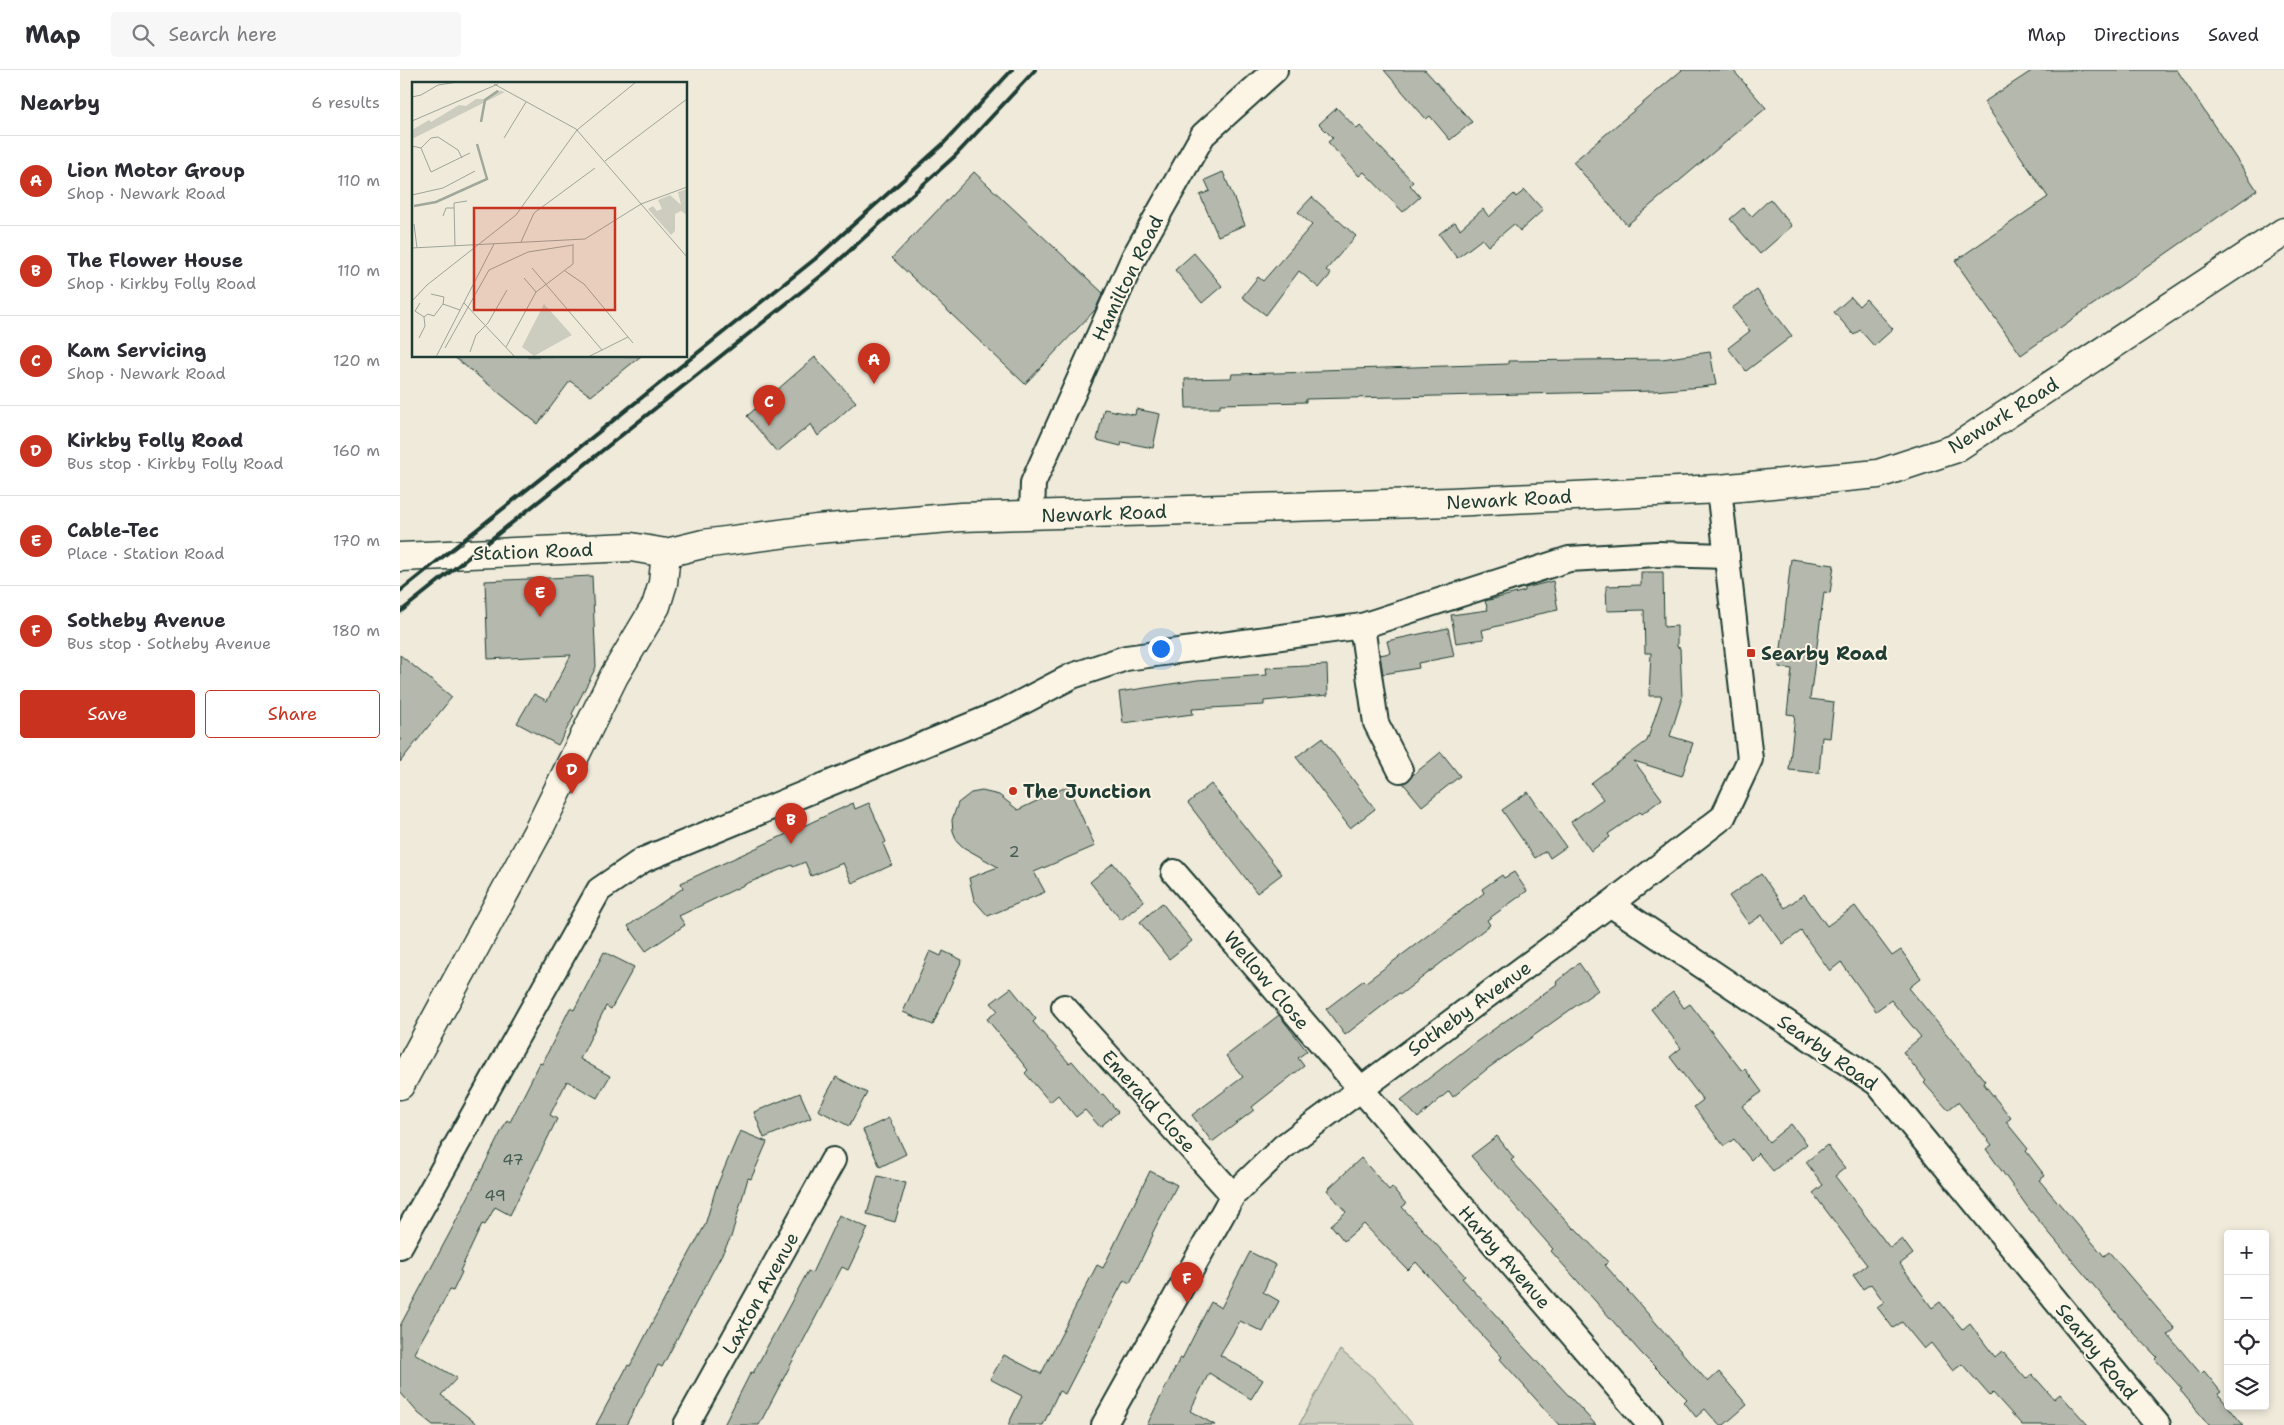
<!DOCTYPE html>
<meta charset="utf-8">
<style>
:root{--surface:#fff;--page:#f7f7f7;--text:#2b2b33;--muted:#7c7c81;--line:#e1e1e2;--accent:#c8321e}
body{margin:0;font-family:"Shantell Sans",sans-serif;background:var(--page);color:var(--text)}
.controls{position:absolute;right:15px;bottom:15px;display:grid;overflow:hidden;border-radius:5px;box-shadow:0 2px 8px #0003}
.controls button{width:45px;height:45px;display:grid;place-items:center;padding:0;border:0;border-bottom:1px solid var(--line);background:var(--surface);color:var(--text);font:25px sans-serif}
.you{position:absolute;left:760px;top:578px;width:18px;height:18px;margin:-12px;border:4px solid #fff;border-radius:50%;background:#1a73e8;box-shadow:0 0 0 8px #1a73e833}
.badge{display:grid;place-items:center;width:32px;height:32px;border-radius:50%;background:var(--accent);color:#fff;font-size:16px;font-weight:700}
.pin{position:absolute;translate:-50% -41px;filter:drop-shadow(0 1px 2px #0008)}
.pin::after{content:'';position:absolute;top:26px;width:18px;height:15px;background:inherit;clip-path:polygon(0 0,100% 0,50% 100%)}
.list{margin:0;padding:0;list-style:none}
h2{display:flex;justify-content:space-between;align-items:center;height:65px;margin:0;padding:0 20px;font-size:21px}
h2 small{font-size:16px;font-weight:400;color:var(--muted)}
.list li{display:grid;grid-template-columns:32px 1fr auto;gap:15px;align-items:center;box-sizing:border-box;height:90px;padding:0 20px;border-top:1px solid var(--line)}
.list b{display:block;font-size:19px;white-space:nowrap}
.list p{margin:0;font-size:16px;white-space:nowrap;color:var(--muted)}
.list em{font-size:16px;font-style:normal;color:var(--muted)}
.actions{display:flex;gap:10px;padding:15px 20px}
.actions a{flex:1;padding:11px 0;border:1px solid var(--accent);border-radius:5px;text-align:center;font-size:18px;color:var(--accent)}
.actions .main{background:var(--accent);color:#fff}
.icon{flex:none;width:28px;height:28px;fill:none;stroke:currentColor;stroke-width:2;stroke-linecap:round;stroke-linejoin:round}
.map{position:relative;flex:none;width:1884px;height:1355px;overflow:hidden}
header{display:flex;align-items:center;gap:30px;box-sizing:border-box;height:70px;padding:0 25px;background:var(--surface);border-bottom:1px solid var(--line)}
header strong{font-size:24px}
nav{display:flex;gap:28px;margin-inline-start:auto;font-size:18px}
.search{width:350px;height:45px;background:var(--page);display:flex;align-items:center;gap:12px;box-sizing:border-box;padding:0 18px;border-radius:5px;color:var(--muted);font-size:19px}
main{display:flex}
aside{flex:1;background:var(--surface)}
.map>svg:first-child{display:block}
.green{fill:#cccdbf;stroke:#76857a}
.building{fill:#b5b9ad;stroke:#1f3d34}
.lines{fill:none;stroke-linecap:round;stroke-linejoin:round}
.minor-casing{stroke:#1f3d34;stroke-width:28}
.secondary-casing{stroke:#1f3d34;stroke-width:31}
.minor{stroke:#fcf5e5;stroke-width:24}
.secondary{stroke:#fcf5e5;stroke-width:28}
.rail{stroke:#1f3d34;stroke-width:4}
.poi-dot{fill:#c8321e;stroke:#fcf5e5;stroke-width:2}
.labels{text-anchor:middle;stroke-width:4;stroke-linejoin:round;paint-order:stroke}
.number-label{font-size:16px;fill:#445c52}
.street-label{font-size:19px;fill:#1f3d34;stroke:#fcf5e5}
.poi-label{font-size:19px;font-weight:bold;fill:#1f3d34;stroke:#fcf5e5;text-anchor:start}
.inset-river{fill:none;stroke:#9fa89a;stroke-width:2.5}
.inset-road{fill:none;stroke:#9ca598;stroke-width:1}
.view{fill:#c8321e;fill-opacity:0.15;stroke:#c8321e;stroke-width:2.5}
.inset-edge{fill:none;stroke:#1f3d34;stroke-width:2.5}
</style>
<header>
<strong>Map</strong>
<div class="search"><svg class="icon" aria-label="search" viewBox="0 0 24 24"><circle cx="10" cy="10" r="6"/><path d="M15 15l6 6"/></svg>Search here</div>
<nav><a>Map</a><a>Directions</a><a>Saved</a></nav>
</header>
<main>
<aside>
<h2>Nearby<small>6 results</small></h2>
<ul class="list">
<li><span class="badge">A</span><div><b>Lion Motor Group</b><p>Shop · Newark Road</p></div><em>110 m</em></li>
<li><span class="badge">B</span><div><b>The Flower House</b><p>Shop · Kirkby Folly Road</p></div><em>110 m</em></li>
<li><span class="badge">C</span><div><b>Kam Servicing</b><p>Shop · Newark Road</p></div><em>120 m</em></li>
<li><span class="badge">D</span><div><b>Kirkby Folly Road</b><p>Bus stop · Kirkby Folly Road</p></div><em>160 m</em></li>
<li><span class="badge">E</span><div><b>Cable-Tec</b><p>Place · Station Road</p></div><em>170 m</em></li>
<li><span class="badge">F</span><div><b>Sotheby Avenue</b><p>Bus stop · Sotheby Avenue</p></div><em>180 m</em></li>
</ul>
<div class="actions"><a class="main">Save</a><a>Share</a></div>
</aside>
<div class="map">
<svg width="1884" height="1355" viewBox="0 0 1884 1355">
<rect width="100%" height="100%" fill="#efeada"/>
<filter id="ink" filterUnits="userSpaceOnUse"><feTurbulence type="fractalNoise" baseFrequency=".02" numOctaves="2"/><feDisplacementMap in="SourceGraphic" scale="10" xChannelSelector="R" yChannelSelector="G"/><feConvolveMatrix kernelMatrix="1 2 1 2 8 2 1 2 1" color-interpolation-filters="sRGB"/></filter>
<g filter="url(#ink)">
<polygon class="green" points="940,1280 974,1308 1013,1355 899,1355"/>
<g class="building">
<polygon points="984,0 1025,0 1072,52 1050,70 1030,46 1026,49"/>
<polygon points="1282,0 1333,0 1366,38 1227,155 1173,92"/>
<polygon points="1633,0 1777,0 1857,120 1621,285 1555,191 1648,127 1584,32"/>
<polygon points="937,38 957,59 960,56 1013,112 1010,115 1020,127 1003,142 964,102 959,106 928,72 933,68 919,54"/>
<polygon points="574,102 703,223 695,240 625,314 492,188"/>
<polygon points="823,102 845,155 818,166 800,125 810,121 805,110"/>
<polygon points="1125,120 1143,140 1120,161 1114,154 1088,176 1082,169 1057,188 1039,164 1055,152 1060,159 1083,139 1089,147 1114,124 1116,127"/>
<polygon points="912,127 956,166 926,200 931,204 919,218 899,201 866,245 842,227 858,207 863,211 912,155 898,142"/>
<polygon points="1370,129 1392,156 1360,184 1330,149 1343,138 1352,146"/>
<polygon points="794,183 822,216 802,233 775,200"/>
<polygon points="1357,220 1392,266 1346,301 1328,278 1350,261 1332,238"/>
<polygon points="1451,227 1459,236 1466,229 1493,259 1474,276 1460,260 1454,265 1434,242"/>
<polygon points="1310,282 1316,315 1301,317 1254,321 906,329 906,332 820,334 820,338 786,338 785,309 831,308 832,304 921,302 921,300 1108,294 1108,291 1262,289"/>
<polygon points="53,286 241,286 191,326 170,311 138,354"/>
<polygon points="415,287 456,332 418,366 411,354 377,382 347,346"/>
<polygon points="704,339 735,345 736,339 760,344 753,378 722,372 721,376 697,370"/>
<polygon points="1391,489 1434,495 1430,523 1424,522 1410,629 1434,632 1430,668 1422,667 1419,703 1389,700 1395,645 1387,644 1392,599 1379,597"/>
<polygon points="1241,502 1263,502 1264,557 1277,556 1277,577 1280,578 1282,628 1270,666 1293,673 1282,706 1234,691 1262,729 1242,744 1240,742 1208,764 1210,767 1191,781 1171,752 1203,729 1191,713 1247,671 1262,626 1249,626 1251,583 1245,583 1244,540 1207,541 1206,516 1241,515"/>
<polygon points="192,506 196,597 172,644 174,646 158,675 117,653 134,624 147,631 171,585 88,589 85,511"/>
<polygon points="1153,511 1158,540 1134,545 1134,547 1082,560 1084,569 1056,573 1051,545 1088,540 1085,531 1125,521 1125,518"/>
<polygon points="1048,558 1054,586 1018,593 1019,598 983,604 980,585 990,583 987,571"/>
<polygon points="0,585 52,627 0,692"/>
<polygon points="927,595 928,625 864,631 864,635 792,639 793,644 723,653 719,622 797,610 867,605 866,598"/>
<polygon points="922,668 975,739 950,758 896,687"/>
<polygon points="1041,682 1060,706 1022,736 1003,713"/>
<polygon points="811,714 882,804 857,823 788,733"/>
<polygon points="668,716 695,776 634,802 645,822 588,846 574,830 569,808 598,797 563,777 557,771 553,761 552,750 558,733 571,723 582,721 599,725 618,740"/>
<polygon points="1128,722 1166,777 1150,788 1146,781 1135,788 1102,740"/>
<polygon points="453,733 455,739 469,733 486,772 483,774 492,795 452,813 443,793 411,806 405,792 393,797 392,795 348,813 279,846 285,855 246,881 228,856 283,818 281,813"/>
<polygon points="713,793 744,831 721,850 690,812"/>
<polygon points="1114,802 1127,821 1087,850 1090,855 1001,924 999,923 945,965 926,939 964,910 966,912 1084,823 1082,819 1102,805 1104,808"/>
<polygon points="1361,804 1385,838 1404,824 1427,856 1455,836 1492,886 1501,880 1521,908 1509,918 1585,1011 1583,1013 1611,1048 1606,1052 1628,1079 1626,1081 1645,1106 1639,1110 1704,1186 1709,1182 1775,1259 1768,1265 1801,1304 1804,1301 1821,1322 1818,1324 1843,1355 1809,1355 1780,1320 1782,1319 1755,1289 1757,1287 1732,1261 1629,1139 1586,1079 1592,1075 1558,1032 1548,1040 1524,1013 1526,1011 1503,982 1521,967 1491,930 1476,941 1441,892 1430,901 1401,861 1383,874 1362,845 1349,854 1329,826"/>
<polygon points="762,833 792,871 769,889 740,852"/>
<polygon points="530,881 541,886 543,881 562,890 533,955 503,942"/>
<polygon points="204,882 234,897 211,939 206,936 180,989 210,1006 197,1028 167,1011 150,1045 157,1049 110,1145 95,1137 85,1155 82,1154 60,1201 62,1202 53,1221 50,1220 14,1283 57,1308 41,1325 78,1355 33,1355 18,1343 0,1322 0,1256 54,1155 107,1050 110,1052 140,993 142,994 170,938 174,940"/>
<polygon points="1179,893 1198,920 1087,999 1053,1027 1049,1021 1018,1048 1001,1030 1069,977 1157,914 1156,912"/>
<polygon points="611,918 636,949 633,952 669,993 672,991 701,1025 703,1024 718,1042 700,1057 685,1040 676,1047 658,1025 650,1032 625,1003 628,1000 587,949 598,941 591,933"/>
<polygon points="1273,922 1284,938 1290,934 1342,1001 1345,999 1362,1022 1342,1036 1369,1072 1391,1054 1407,1074 1373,1101 1358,1083 1351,1090 1334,1069 1324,1076 1294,1037 1303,1030 1270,987 1281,978 1251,939"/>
<polygon points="879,945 907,981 898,988 904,996 852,1037 854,1040 812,1072 792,1045 843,1007 826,986"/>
<polygon points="436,1007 467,1023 449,1056 418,1040"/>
<polygon points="400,1023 411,1048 364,1068 354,1042"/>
<polygon points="489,1048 506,1084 480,1097 463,1060"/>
<polygon points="340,1061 367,1072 351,1109 348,1108 331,1167 262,1297 258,1295 226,1355 196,1355 228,1295 230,1296 255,1247 305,1155 316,1118"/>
<polygon points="1097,1066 1114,1088 1111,1090 1174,1159 1175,1158 1208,1192 1205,1195 1308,1312 1319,1302 1347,1335 1324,1355 1319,1355 1305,1339 1296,1347 1284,1332 1287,1329 1242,1284 1151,1181 1153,1179 1071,1086"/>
<polygon points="1427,1075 1445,1098 1435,1106 1490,1178 1502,1169 1513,1184 1500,1194 1532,1238 1540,1232 1563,1260 1570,1254 1595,1287 1602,1281 1626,1309 1632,1304 1654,1329 1660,1324 1688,1355 1622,1355 1593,1323 1590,1326 1562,1294 1553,1301 1531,1273 1524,1279 1502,1252 1493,1258 1477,1237 1484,1232 1471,1214 1463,1219 1453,1205 1467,1195 1413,1123 1423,1115 1406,1092"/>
<polygon points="961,1088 989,1120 992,1117 1006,1134 1002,1137 1065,1206 1062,1208 1103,1253 1102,1254 1196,1355 1159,1355 1100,1289 1102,1287 1016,1192 1008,1200 964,1154 944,1171 931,1155 946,1142 927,1120"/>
<polygon points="750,1101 777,1115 752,1164 753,1165 730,1213 724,1210 665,1324 659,1321 643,1355 608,1355 622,1326 590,1309 604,1285 641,1304 697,1195 703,1198"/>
<polygon points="478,1106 506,1113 495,1152 467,1144"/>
<polygon points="439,1145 468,1158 448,1200 442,1197 359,1355 324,1355 351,1302 353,1303 408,1201 412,1203"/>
<polygon points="850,1182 876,1195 863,1222 879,1231 863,1262 840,1251 820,1285 863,1310 851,1329 809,1303 790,1341 815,1355 747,1355 780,1288 782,1289 811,1232 821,1238"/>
</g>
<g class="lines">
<g class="minor-casing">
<g id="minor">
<polyline points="632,446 633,413 734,187 803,65 875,0"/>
<polyline points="962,556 976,653 1000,700"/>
<polyline points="774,802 1250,1355"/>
<polyline points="1210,834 1477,1013 1758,1355"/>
<polyline points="664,937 833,1125"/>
<polyline points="0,1176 199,820 243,790 603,642 672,606 726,588 962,556 1169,489 1257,484 1327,486"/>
<polyline points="286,1355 433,1090"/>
<polyline points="704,1355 833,1125 883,1077 1210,834 1323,747 1350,689 1319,419"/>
</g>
</g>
<g class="secondary-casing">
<g id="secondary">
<polyline points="0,487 231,477 266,483 303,474 417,459 561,447 1051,432 1319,419 1478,404 1554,379 1884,162"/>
<polyline points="0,1015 139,759 214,606 256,536 263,513 266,483"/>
</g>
</g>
<use href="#minor" class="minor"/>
<use href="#secondary" class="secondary"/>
<g class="rail">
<polyline points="0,521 415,189 543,74 612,0"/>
<polyline points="0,542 426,202 555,86 635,0"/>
</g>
</g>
</g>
<g class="poi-dot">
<rect x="1346" y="578" width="10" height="10" rx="2.5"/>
<circle cx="613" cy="721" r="5"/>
</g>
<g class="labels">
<g class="number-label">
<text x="614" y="787">2</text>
<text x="113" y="1095">47</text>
<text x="95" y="1131">49</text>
</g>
<g class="street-label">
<text transform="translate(727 208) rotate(-64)" y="7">Hamilton Road</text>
<text transform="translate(1603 345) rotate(-32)" y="7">Newark Road</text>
<text transform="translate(1109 429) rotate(-3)" y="7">Newark Road</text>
<text transform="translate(704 443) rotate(-2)" y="7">Newark Road</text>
<text transform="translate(133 481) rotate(-2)" y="7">Station Road</text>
<text transform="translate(867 910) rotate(50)" y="7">Wellow Close</text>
<text transform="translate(1069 938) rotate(-36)" y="7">Sotheby Avenue</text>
<text transform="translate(1428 982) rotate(35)" y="7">Searby Road</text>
<text transform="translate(749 1031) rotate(48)" y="7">Emerald Close</text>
<text transform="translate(1105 1187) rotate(49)" y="7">Harby Avenue</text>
<text transform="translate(360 1223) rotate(-61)" y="7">Laxton Avenue</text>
<text transform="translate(1697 1281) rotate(51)" y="7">Searby Road</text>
</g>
<g class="poi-label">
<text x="1361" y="590">Searby Road</text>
<text x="623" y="728">The Junction</text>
</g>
</g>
<g transform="translate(12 12)">
<rect width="275" height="275" fill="#efeada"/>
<path d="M85,8L93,10L0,57V48L17,38L19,40L47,23L54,24L64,17H72ZM275,107V133L269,129L263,132V149L259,153L236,127L241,124L245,129L250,127L246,118L258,113L269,123L266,110ZM132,222L160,253L122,274L110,265Z" fill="#cccdbf"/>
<path class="inset-river" d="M69,40L73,18L86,9M2,124L24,120L75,97L65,62"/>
<path class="inset-road" d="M82,2L164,47L275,175M0,15L9,13L26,3L46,0M0,39L86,2M92,56L114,20M0,64L9,66L19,56L26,55L46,68L50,76M9,66L19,90L58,71M193,79L275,17M0,113L31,106L63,89M229,122L275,105M31,134L34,126H42M2,142L5,166M109,160L122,131L183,86M43,164L42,121L55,119M0,166L173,157L229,122M120,186L190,268M153,189L172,202L221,261M112,196L124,210M19,212L32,215L31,222L48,228M0,219L15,203L104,133L165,48L224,0M8,221L3,229L12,235M52,221L103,275M7,256L13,244L12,235L16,232L22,234L31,222M94,265L124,210L161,182V162M33,266L77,188L116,170L161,163M58,270L64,253L76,241L95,208M24,275L82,162M176,275L216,255"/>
<path class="view" d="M62,126H203V228H62Z"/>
<rect width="275" height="275" class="inset-edge"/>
</g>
</svg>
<div class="controls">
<button>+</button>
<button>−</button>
<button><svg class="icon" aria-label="locate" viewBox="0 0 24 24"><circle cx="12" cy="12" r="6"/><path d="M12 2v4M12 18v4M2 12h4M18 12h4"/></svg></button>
<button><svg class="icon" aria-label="layers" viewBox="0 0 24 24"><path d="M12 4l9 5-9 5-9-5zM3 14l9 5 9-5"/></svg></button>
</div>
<div class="you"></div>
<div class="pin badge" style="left:474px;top:314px">A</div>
<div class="pin badge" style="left:391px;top:774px">B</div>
<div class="pin badge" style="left:369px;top:356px">C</div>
<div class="pin badge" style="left:172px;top:724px">D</div>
<div class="pin badge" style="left:140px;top:547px">E</div>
<div class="pin badge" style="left:787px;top:1233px">F</div>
</div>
</main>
